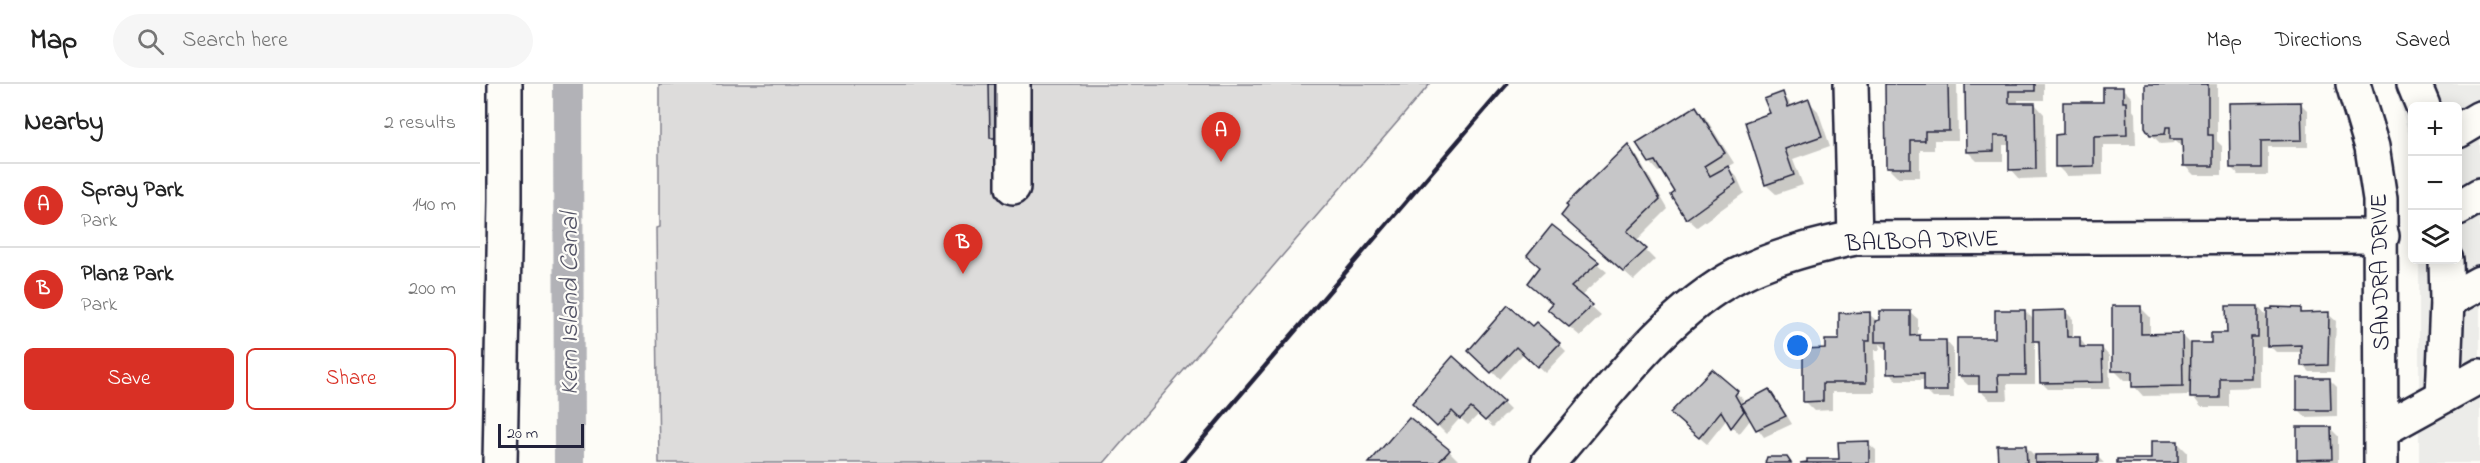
<!DOCTYPE html>
<meta charset="utf-8">
<style>
:root{--surface:#fff;--page:#f6f6f6;--text:#222;--muted:#767676;--line:#e0e0e0;--accent:#d93025}
body{margin:0;font-family:"Indie Flower",sans-serif;background:var(--page);color:var(--text)}
.controls{position:absolute;right:18px;top:18px;display:grid;overflow:hidden;border-radius:9px;box-shadow:0 3px 15px #0003}
.controls button{width:54px;height:54px;display:grid;place-items:center;padding:0;border:0;border-bottom:2px solid var(--line);background:var(--surface);color:var(--text);font:30px sans-serif}
.scale{position:absolute;left:18px;bottom:15px;width:86px;box-sizing:border-box;padding-left:6px;border:3px solid #22223b;border-top:0;font-size:16px;line-height:21px;white-space:nowrap;color:#22223b;-webkit-text-stroke:4px #fdfcf7;paint-order:stroke}
.you{position:absolute;left:1318px;top:262px;width:21px;height:21px;margin:-15px;border:4px solid #fff;border-radius:50%;background:#1a73e8;box-shadow:0 0 0 9px #1a73e833}
.badge{display:grid;place-items:center;width:39px;height:39px;border-radius:50%;background:var(--accent);color:#fff;font-size:20px;font-weight:700}
.pin{position:absolute;translate:-50% -50px;filter:drop-shadow(0 2px 3px #0008)}
.pin::after{content:'';position:absolute;top:32px;width:21px;height:18px;background:inherit;clip-path:polygon(0 0,100% 0,50% 100%)}
.list{margin:0;padding:0;list-style:none}
h2{display:flex;justify-content:space-between;align-items:center;height:78px;margin:0;padding:0 24px;font-size:26px}
h2 small{font-size:20px;font-weight:400;color:var(--muted)}
.list li{display:grid;grid-template-columns:39px 1fr auto;gap:18px;align-items:center;box-sizing:border-box;height:84px;padding:0 24px;border-top:2px solid var(--line)}
.list b{display:block;font-size:22px;white-space:nowrap}
.list p{margin:0;font-size:20px;white-space:nowrap;color:var(--muted)}
.list em{font-size:20px;font-style:normal;color:var(--muted)}
.actions{display:flex;gap:12px;padding:18px 24px}
.actions a{flex:1;padding:14px 0;border:2px solid var(--accent);border-radius:9px;text-align:center;font-size:21px;color:var(--accent)}
.actions .main{background:var(--accent);color:#fff}
.icon{flex:none;width:33px;height:33px;fill:none;stroke:currentColor;stroke-width:2;stroke-linecap:round;stroke-linejoin:round}
.map{position:relative;flex:none;width:2000px;height:379px;overflow:hidden}
header{display:flex;align-items:center;gap:36px;box-sizing:border-box;height:84px;padding:0 30px;background:var(--surface);border-bottom:2px solid var(--line)}
header strong{font-size:28px}
nav{display:flex;gap:33px;margin-inline-start:auto;font-size:21px}
.search{width:420px;height:54px;background:var(--page);display:flex;align-items:center;gap:15px;box-sizing:border-box;padding:0 21px;border-radius:33px;color:var(--muted);font-size:22px}
main{display:flex}
aside{flex:1;background:var(--surface)}
.map>svg:first-child{display:block}
.built{fill:#ecece9}
.green{fill:#dddcdb;stroke:#807f8b;stroke-width:1.5}
.shadow{fill:#0003}
.lines{fill:none;stroke-linecap:round;stroke-linejoin:round}
.canal{stroke:#b2b2b7;stroke-width:30}
.building{fill:#c6c6c8;stroke:#22223b;stroke-width:1.5}
.minor-casing{stroke:#22223b;stroke-width:38}
.minor{stroke:#fdfcf7;stroke-width:33}
.rail{stroke:#22223b;stroke-width:4.5}
.labels{text-anchor:middle;stroke-width:4.5;stroke-linejoin:round;paint-order:stroke}
.street-label{font-size:24px;fill:#22223b;stroke:#fdfcf7}
.water-label{font-size:26px;font-style:italic;fill:#545466;stroke:#fdfcf7}
</style>
<header>
<strong>Map</strong>
<div class="search"><svg class="icon" aria-label="search" viewBox="0 0 24 24"><circle cx="10" cy="10" r="6"/><path d="M15 15l6 6"/></svg>Search here</div>
<nav><a>Map</a><a>Directions</a><a>Saved</a></nav>
</header>
<main>
<aside>
<h2>Nearby<small>2 results</small></h2>
<ul class="list">
<li><span class="badge">A</span><div><b>Spray Park</b><p>Park</p></div><em>140 m</em></li>
<li><span class="badge">B</span><div><b>Planz Park</b><p>Park</p></div><em>200 m</em></li>
</ul>
<div class="actions"><a class="main">Save</a><a>Share</a></div>
</aside>
<div class="map">
<svg width="2000" height="379" viewBox="0 0 2000 379">
<rect width="100%" height="100%" fill="#fdfcf7"/>
<filter id="ink" filterUnits="userSpaceOnUse"><feTurbulence type="fractalNoise" baseFrequency=".0167" numOctaves="2"/><feDisplacementMap in="SourceGraphic" scale="12" xChannelSelector="R" yChannelSelector="G"/><feConvolveMatrix kernelMatrix="1 2 1 2 8 2 1 2 1" color-interpolation-filters="sRGB"/></filter>
<g filter="url(#ink)">
<polygon class="built" points="1914,0 2000,0 2000,379 1939,379 1939,176 1978,176 1978,22 1932,22 1932,72 1930,55"/>
<polygon class="green" points="179,0 950,0 624,379 179,379 176,144 179,143"/>
<g class="shadow">
<polygon points="1407,0 1477,0 1478,56 1454,56 1454,66 1440,66 1440,93 1417,93 1408,84"/>
<polygon points="1487,0 1564,0 1564,16 1538,16 1538,21 1555,20 1564,30 1565,94 1540,95 1531,85 1530,61 1523,61 1523,77 1497,77 1487,67"/>
<polygon points="1666,0 1737,0 1737,57 1742,62 1742,91 1714,91 1704,81 1704,64 1695,57 1694,59 1681,60 1671,50"/>
<polygon points="1642,4 1652,14 1652,25 1655,29 1656,61 1623,61 1623,91 1587,92 1577,82 1585,51"/>
<polygon points="1302,9 1313,23 1328,17 1338,27 1350,62 1313,75 1323,101 1296,110 1286,101 1267,39 1292,30"/>
<polygon points="1821,20 1828,27 1828,63 1788,63 1788,91 1759,91 1751,84"/>
<polygon points="1215,24 1225,33 1254,79 1247,83 1257,93 1264,109 1217,143 1207,134 1197,108 1184,87 1179,88 1170,78"/>
<polygon points="1148,63 1157,72 1188,125 1156,157 1175,176 1154,196 1092,141"/>
<polygon points="1073,143 1127,188 1100,213 1121,232 1100,252 1079,234 1061,183"/>
<polygon points="1660,223 1670,233 1670,251 1702,251 1712,261 1732,261 1748,251 1778,223 1788,234 1820,226 1824,230 1848,230 1856,237 1854,288 1830,288 1823,281 1822,268 1796,268 1790,262 1780,262 1780,303 1749,304 1749,323 1721,323 1712,311 1663,312 1654,302 1654,296 1644,296 1634,286"/>
<polygon points="1545,227 1555,237 1586,228 1593,235 1593,255 1600,255 1607,264 1622,264 1629,272 1630,305 1568,305 1561,298 1560,262 1555,256 1555,300 1527,300 1528,316 1510,316 1500,307 1500,301 1488,301 1478,292"/>
<polygon points="1430,228 1438,235 1438,253 1444,257 1466,257 1473,265 1474,314 1453,314 1446,307 1445,296 1416,296 1409,289 1409,264 1404,264 1399,260 1400,266 1394,266 1395,308 1352,308 1352,326 1334,327 1324,317 1346,266 1361,257 1389,230 1398,238"/>
<polygon points="1052,244 1079,260 1086,267 1065,289 1044,269 1020,295 990,267"/>
<polygon points="1232,287 1264,316 1258,323 1288,307 1296,314 1312,340 1284,353 1271,335 1259,350 1247,335 1227,360 1199,336"/>
<polygon points="1850,296 1857,303 1857,332 1826,333 1818,325"/>
<polygon points="934,318 1023,319 1030,326 1013,343 999,330 988,341 980,334 966,350"/>
<polygon points="929,335 969,367 979,377 976,379 891,379"/>
<polygon points="1851,345 1858,352 1858,379 1823,379 1819,375"/>
<polygon points="1388,359 1396,366 1396,379 1328,379 1328,377 1360,376"/>
<polygon points="1698,359 1707,368 1707,379 1639,379 1639,376 1673,376"/>
<polygon points="1519,363 1546,363 1556,373 1617,372 1624,379 1519,379"/>
</g>
<g class="lines">
<polyline class="canal" points="88,0 89,379"/>
</g>
<g class="building">
<polygon points="509,0 528,0 529,54 510,54"/>
<polygon points="1405,0 1468,0 1469,47 1445,47 1445,57 1431,57 1431,84 1406,84"/>
<polygon points="1485,0 1555,0 1555,7 1529,7 1529,19 1555,19 1556,85 1529,86 1529,52 1514,52 1514,67 1486,68"/>
<polygon points="1665,0 1728,0 1728,51 1733,51 1733,82 1703,82 1702,55 1690,55 1690,43 1686,43 1685,50 1670,51 1665,43"/>
<polygon points="1623,3 1643,3 1643,18 1646,18 1647,51 1614,52 1614,82 1575,83 1575,51 1583,50 1583,18 1623,18"/>
<polygon points="1303,8 1308,23 1329,15 1342,52 1305,65 1314,91 1285,101 1265,38 1290,29 1284,15"/>
<polygon points="1821,18 1822,56 1781,57 1781,84 1750,84 1749,19"/>
<polygon points="1216,22 1245,69 1224,82 1230,92 1248,82 1256,99 1206,135 1191,111 1195,108 1176,77 1169,79 1156,59"/>
<polygon points="1148,60 1180,115 1147,147 1167,165 1143,187 1081,132 1088,123 1086,120"/>
<polygon points="1072,141 1119,178 1091,203 1113,221 1089,243 1067,225 1072,219 1048,199 1060,183 1047,172"/>
<polygon points="1028,221 1052,242 1056,238 1080,259 1057,283 1036,263 1011,289 988,267"/>
<polygon points="1632,222 1661,222 1661,250 1702,249 1703,302 1652,303 1652,287 1632,287"/>
<polygon points="1746,222 1778,222 1778,253 1771,253 1771,294 1740,294 1740,314 1710,314 1711,259 1731,259 1731,249 1747,249"/>
<polygon points="1792,223 1821,224 1821,229 1849,228 1848,281 1821,282 1821,261 1787,262 1787,225 1792,225"/>
<polygon points="1515,226 1545,226 1546,291 1518,291 1519,307 1499,307 1499,292 1477,292 1477,254 1515,254"/>
<polygon points="1586,226 1587,253 1600,253 1600,263 1622,263 1623,298 1560,299 1559,257 1553,257 1553,227"/>
<polygon points="1400,227 1431,227 1431,252 1440,251 1440,256 1466,256 1467,307 1444,307 1444,289 1407,290 1407,258 1395,258 1395,237 1400,236"/>
<polygon points="1390,228 1390,257 1385,257 1386,299 1343,299 1343,317 1323,318 1323,265 1345,264 1345,256 1359,256 1359,229"/>
<polygon points="973,272 1024,318 1005,337 991,324 980,335 972,327 957,343 932,319"/>
<polygon points="1232,285 1258,307 1255,311 1264,327 1251,344 1241,327 1219,354 1190,329"/>
<polygon points="1817,294 1850,294 1851,326 1817,326"/>
<polygon points="1289,305 1306,332 1276,346 1261,320"/>
<polygon points="929,333 970,366 958,379 889,379"/>
<polygon points="1817,343 1851,343 1852,375 1817,376"/>
<polygon points="1389,357 1389,379 1320,379 1327,378 1327,375 1359,375 1358,358"/>
<polygon points="1671,357 1698,357 1698,379 1637,379 1637,375 1671,375"/>
<polygon points="1517,361 1546,361 1547,379 1518,379"/>
<polygon points="1618,370 1618,379 1555,379 1555,371"/>
<polygon points="1287,373 1307,373 1311,379 1285,379"/>
</g>
<g class="lines">
<g class="minor-casing">
<g id="minor">
<polyline points="533,0 533,103"/>
<polyline points="1371,0 1375,154"/>
<polyline points="1873,0 1892,63 1900,115 1901,379"/>
<polyline points="1934,0 1943,22"/>
<polyline points="1978,47 2000,34"/>
<polyline points="1978,124 2000,111"/>
<polyline points="1967,217 2000,199"/>
<polyline points="1963,312 1967,217 1966,176"/>
<polyline points="1902,346 2000,292"/>
<polyline points="20,379 25,117 25,0"/>
<path d="M1068,379C1123,316 1184,229 1258,191C1296,172 1335,162 1375,154L1902,152"/>
</g>
</g>
<use href="#minor" class="minor"/>
<polyline class="rail" points="702,379 1027,0"/>
</g>
</g>
<g class="labels">
<g class="street-label">
<text transform="translate(1442 156) rotate(-2)" y="8">BALBOA DRIVE</text>
<text transform="translate(1899 188) rotate(-91)" y="8">SANDRA DRIVE</text>
</g>
<g class="water-label">
<text transform="translate(88 220) rotate(-90)" y="9">Kern Island Canal</text>
</g>
</g>
</svg>
<div class="controls">
<button>+</button>
<button>−</button>
<button><svg class="icon" aria-label="layers" viewBox="0 0 24 24"><path d="M12 4l9 5-9 5-9-5zM3 14l9 5 9-5"/></svg></button>
</div>
<div class="scale">20 m</div>
<div class="you"></div>
<div class="pin badge" style="left:741px;top:78px">A</div>
<div class="pin badge" style="left:483px;top:190px">B</div>
</div>
</main>
